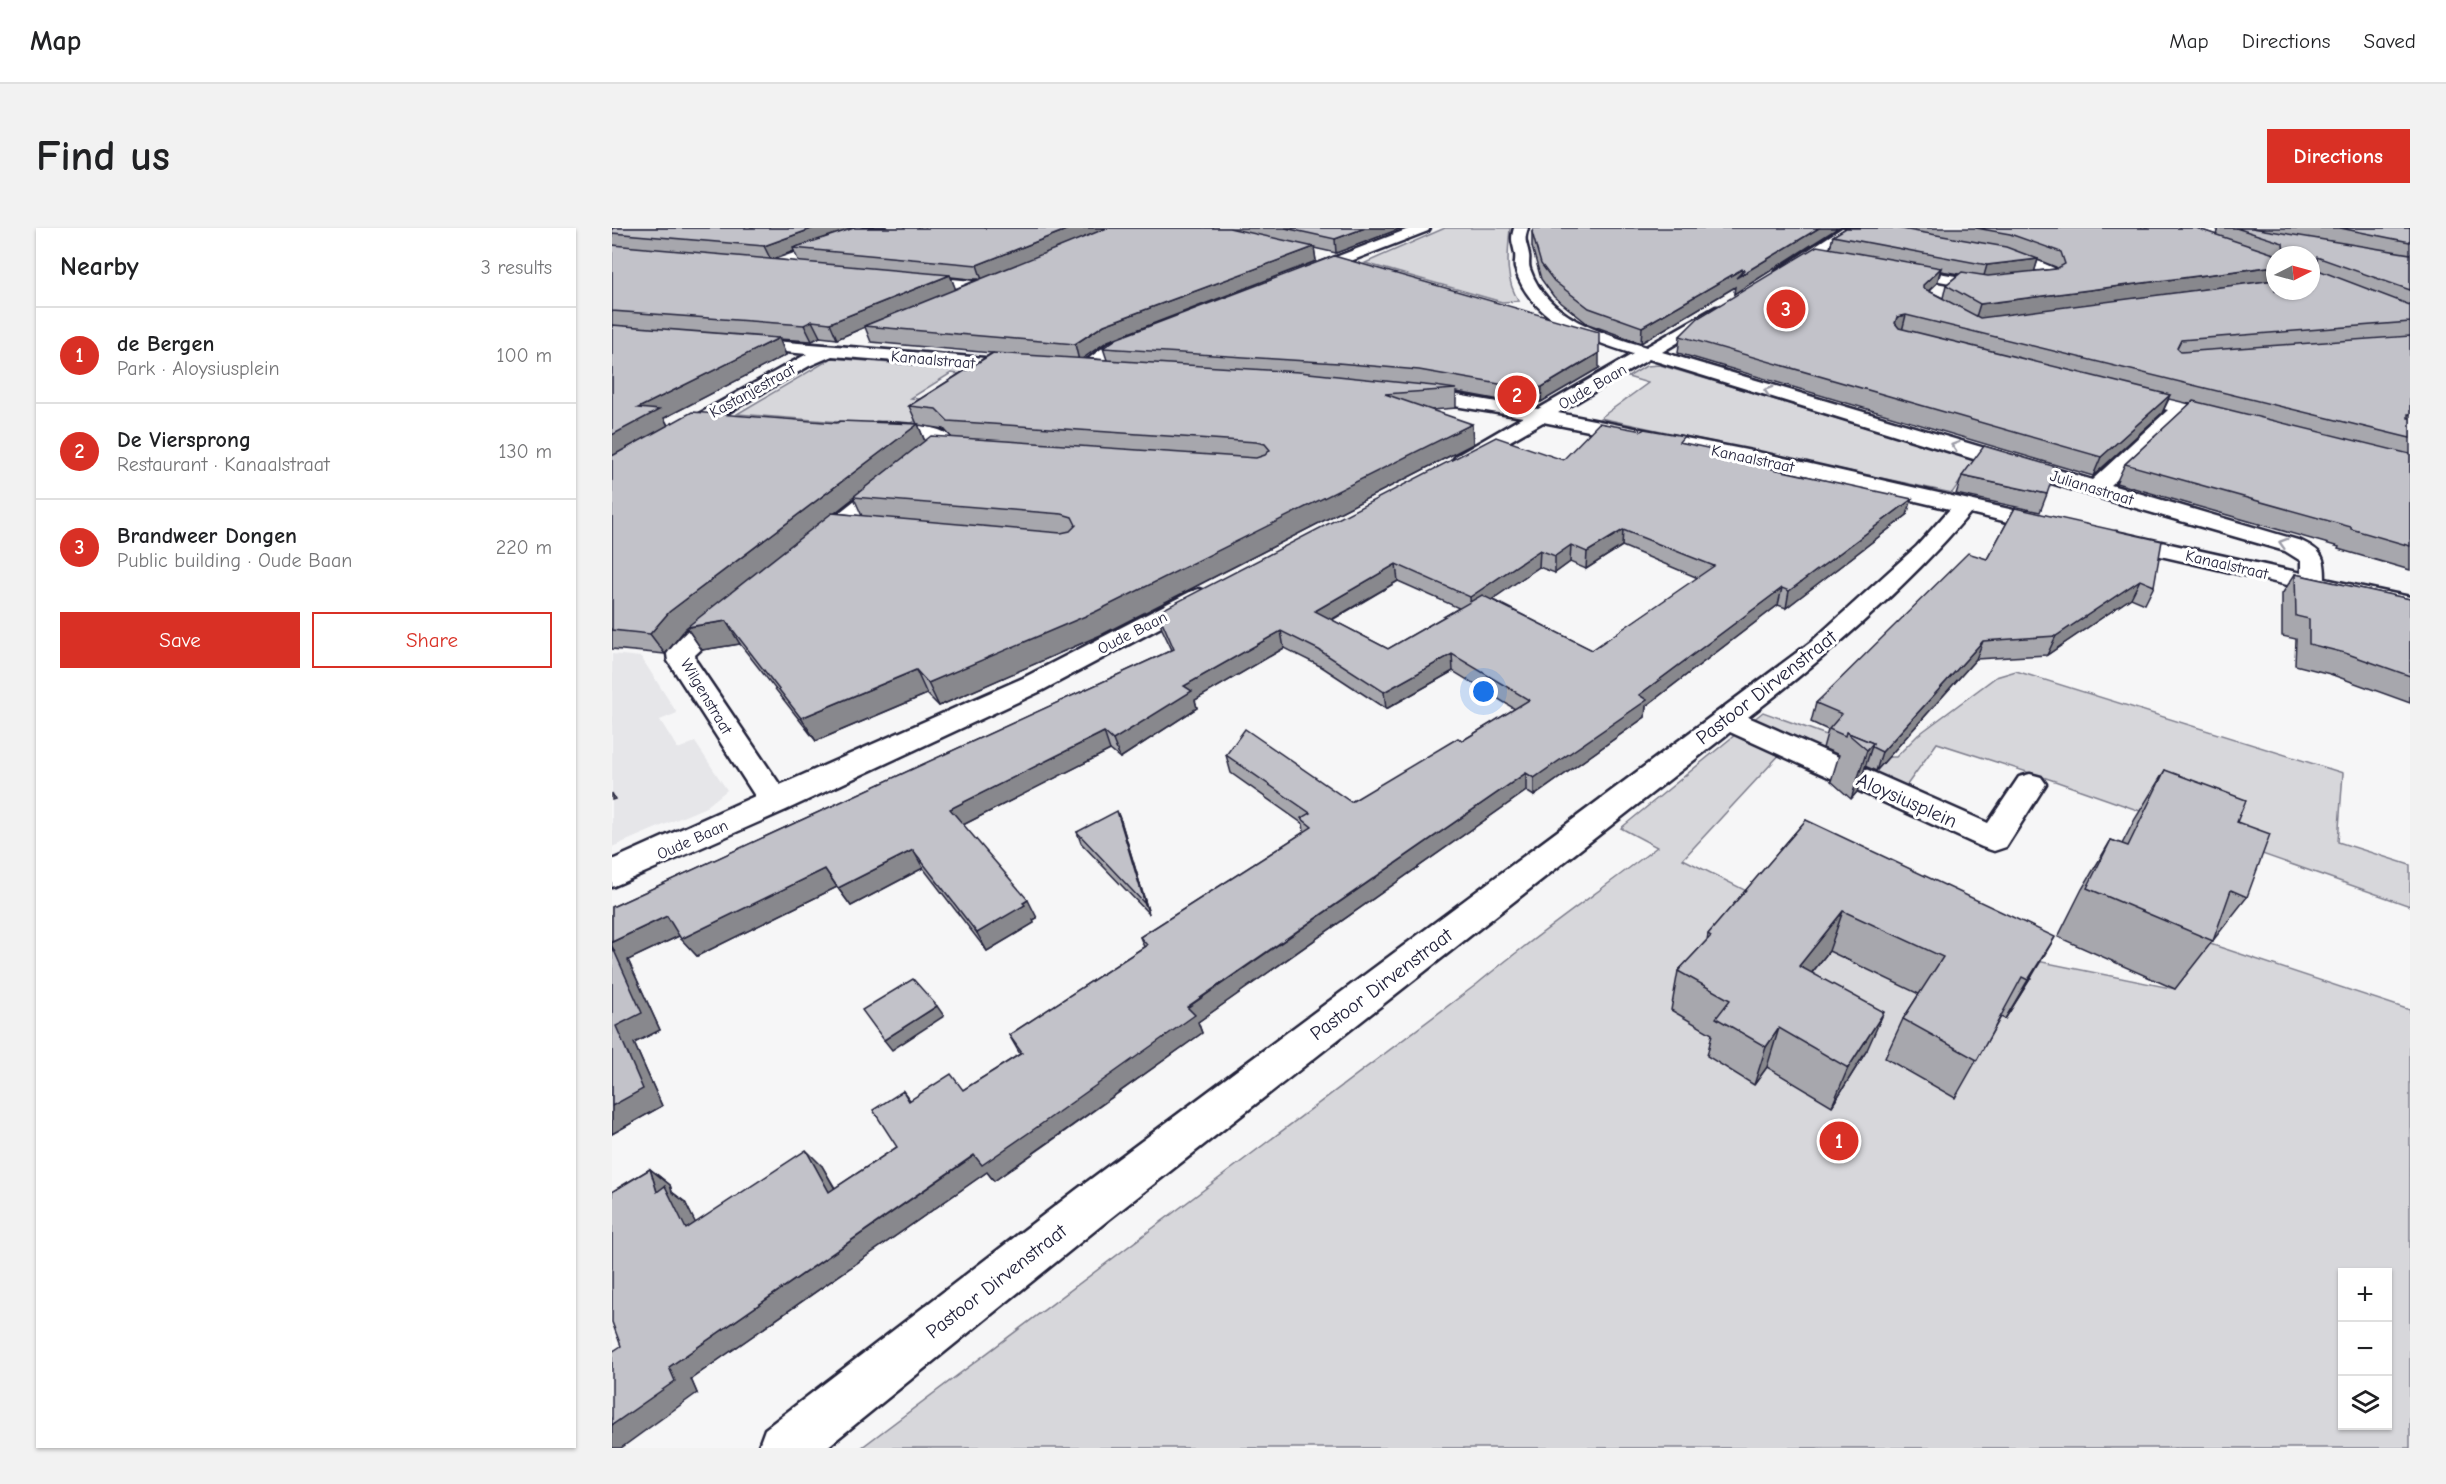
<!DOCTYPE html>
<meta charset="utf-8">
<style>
:root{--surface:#fff;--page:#f2f2f2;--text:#202124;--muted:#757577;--line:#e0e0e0;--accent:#d93025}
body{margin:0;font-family:"Comic Neue",sans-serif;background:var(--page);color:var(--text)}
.controls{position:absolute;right:18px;bottom:18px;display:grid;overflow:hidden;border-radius:0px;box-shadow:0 2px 4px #0004}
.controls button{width:54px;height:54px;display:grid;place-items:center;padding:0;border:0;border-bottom:2px solid var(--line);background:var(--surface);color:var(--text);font:30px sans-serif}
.compass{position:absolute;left:1654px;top:18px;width:54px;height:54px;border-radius:50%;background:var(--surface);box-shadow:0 2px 4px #0004;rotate:84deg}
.you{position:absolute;left:872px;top:464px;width:21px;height:21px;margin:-15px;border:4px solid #fff;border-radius:50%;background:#1a73e8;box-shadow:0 0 0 9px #1a73e833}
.badge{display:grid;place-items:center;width:39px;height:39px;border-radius:50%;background:var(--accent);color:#fff;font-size:20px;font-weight:700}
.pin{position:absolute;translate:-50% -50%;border:3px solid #fff;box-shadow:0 2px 6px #0006}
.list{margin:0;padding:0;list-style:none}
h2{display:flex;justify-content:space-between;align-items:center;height:78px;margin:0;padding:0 24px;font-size:26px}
h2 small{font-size:20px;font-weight:400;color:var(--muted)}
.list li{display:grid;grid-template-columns:39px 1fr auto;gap:18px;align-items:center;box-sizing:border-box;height:96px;padding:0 24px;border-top:2px solid var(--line)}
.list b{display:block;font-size:22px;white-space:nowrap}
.list p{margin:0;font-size:20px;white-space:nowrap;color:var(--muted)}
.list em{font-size:20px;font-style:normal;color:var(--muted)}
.actions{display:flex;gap:12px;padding:18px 24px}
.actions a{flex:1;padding:14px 0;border:2px solid var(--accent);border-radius:0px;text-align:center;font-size:21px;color:var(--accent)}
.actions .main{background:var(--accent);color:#fff}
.icon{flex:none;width:33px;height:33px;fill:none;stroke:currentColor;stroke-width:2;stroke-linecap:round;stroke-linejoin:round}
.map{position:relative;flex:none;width:1798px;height:1220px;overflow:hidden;border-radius:0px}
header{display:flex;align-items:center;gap:36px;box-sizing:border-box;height:84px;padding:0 30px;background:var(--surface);border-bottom:2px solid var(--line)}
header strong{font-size:28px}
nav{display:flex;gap:33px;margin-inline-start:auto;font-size:21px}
.intro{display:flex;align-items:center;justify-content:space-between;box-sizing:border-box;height:144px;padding:0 36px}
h1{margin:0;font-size:42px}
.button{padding:15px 27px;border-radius:0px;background:var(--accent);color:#fff;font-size:21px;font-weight:700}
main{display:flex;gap:36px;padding:0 36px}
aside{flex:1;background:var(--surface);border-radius:0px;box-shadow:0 2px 4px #0004}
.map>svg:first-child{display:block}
.built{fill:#e6e6e9}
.green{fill:#d7d7db;stroke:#7c7c8b;stroke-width:1.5;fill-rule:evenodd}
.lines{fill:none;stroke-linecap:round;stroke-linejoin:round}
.minor-casing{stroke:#22223b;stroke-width:5}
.minor{fill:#fff;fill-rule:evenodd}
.wall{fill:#a7a7ad;stroke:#22223b;stroke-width:1.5;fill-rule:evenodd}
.shaded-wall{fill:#88888d;stroke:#22223b;stroke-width:1.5}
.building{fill:#c2c2c9;stroke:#22223b;stroke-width:1.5;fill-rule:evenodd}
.oneway{stroke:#9c9ca7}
.labels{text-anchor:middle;stroke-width:6;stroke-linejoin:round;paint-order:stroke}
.far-street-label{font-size:16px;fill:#22223b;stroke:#fff}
.street-label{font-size:20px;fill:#22223b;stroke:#fff}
</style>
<header>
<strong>Map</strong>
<nav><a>Map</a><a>Directions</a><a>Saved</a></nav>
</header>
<div class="intro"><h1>Find us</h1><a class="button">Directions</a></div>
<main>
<aside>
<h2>Nearby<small>3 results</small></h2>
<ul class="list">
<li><span class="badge">1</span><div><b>de Bergen</b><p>Park · Aloysiusplein</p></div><em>100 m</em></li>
<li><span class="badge">2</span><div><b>De Viersprong</b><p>Restaurant · Kanaalstraat</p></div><em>130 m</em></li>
<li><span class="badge">3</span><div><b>Brandweer Dongen</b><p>Public building · Oude Baan</p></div><em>220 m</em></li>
</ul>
<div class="actions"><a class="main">Save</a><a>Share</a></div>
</aside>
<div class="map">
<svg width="1798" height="1220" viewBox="0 0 1798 1220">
<rect width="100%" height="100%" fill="#f6f6f7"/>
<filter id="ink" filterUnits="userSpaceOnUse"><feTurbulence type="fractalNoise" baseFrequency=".0167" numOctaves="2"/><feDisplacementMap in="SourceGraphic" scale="12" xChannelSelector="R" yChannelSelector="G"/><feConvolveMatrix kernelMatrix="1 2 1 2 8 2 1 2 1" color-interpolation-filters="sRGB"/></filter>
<g filter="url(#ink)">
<polygon class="built" points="0,426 29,429 65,485 48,492 66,521 83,514 115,562 94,579 0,619"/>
<g class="green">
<path d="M833,0H898C896,24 892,52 907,73L890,74L753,35Z"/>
<polygon points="220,130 361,142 355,147 339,145 299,170 330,174 294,199 125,186"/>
<polygon points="1048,137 1363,232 1340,265 988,190 1036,155 1016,149 1034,138"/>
<path d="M1404,443L1731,545L1726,614L1798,637V678L1440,552L1325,515L1287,568L1172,522L1071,631L1366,780L1406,729L1563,761L1583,711L1798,782V1220H249L865,756C923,708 985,665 1045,619L1009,600L1151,484L1275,529H1284L1306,507L1384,449ZM1730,1044H1776V1198H1730Z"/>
</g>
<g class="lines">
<g class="minor-casing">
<g id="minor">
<polygon points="253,0 273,0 271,3 161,42 151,42 149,39 151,36"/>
<polygon points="799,0 818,0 816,3 695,50 690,51 683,47 685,44"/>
<path d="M902,0H916C911,14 915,14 917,27C918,31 916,36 918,41C935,90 989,105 1034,119L1104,79H1116L1118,82L1116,85L1050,124L1480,252L1556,182L1505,169L1503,165L1505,161L1512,159L1623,188L1626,192L1623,196L1616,198L1574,187L1499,257L1689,313C1710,323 1713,328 1713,351L1798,369V385L1496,316L1492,311L1496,306L1504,304L1689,345V333L1673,323L1475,266L1037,131L946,185L1155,226L1450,293L1453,298L1450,303L1442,305L1358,285C1292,362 1216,427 1136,489L1376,595L1407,549L1418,546L1429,549L1434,556L1394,619L1382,623L1370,619L1118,504L496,992L214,1220H146L153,1201L464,962L1199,414L1305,318L1338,281L1155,238L931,194L858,236L851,238L844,236L841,232L844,228L911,189L799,171L792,169L790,165L792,161L799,159L926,181L1021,126C975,111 918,93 903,40C902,36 904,31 903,26C901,13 898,14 902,0Z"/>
<polygon points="1230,0 1260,0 1267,4 1260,8 1241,4 1176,46 1171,47 1164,43"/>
<path d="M1582,0C1600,0 1643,0 1656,10L1649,14L1589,4Z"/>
<polygon points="1382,20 1410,26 1442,40 1446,50 1439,54 1371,61 1283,45 1276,41 1283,37 1371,53 1431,46 1401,32 1377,27 1375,24"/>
<polygon points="297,47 371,54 379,59 371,64 292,54 290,51"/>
<polygon points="532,103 540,108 538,112 509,123 478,145 466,145 463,141 497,115"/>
<polygon points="126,110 410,133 416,134 419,138 416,142 410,143 220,128 197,138 7,247 0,249 0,234 195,126 120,119 118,115 120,111"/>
<path d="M265,195C284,196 330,195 342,212L211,320L203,322L195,320L191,315L195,310L318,213L258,205L255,201L258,197Z"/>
<path d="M587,361L596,364L600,369L596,374L431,462L174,582L0,659V632L143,568L56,433L55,426C67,409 91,387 108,377C115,374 120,375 127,377L131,382L83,427L84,433L168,557L411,450L578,364Z"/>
</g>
</g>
<use href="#minor" class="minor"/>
</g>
<g class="wall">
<path d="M0,0H790L724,25L702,20L704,33L496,113L471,130L495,132L491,120L987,140L929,174L910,176L844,164V180L819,182L861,216L491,406L327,478L315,466L204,513L128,416L90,422L75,400L71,404L53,426L0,421ZM182,23L187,34L160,31ZM339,49L358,51H367L343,61ZM253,99L259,114L380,125L297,178L305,196L225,195L56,197L52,190L174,127L167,111L200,113L208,109L225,111ZM306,197L332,201L340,210L313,213ZM242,270L250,288L222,285Z"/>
<polygon points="1226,0 1122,66 1123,59 1029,115 976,96 942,69 929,51 920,19 920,4"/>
<path d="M1234,0H1584L1604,7L1606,0H1798V342L1726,321L1727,319L1504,255L1513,236L1578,176L1557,171L1550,185L1481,248L1066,125L1068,108L1218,20L1221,8ZM1663,27H1699L1663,63ZM1426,32L1444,39L1445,41L1422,43ZM1329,43L1347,46L1334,57L1331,70L1317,63L1325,55Z"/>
<path d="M1071,215L1295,287L1174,380L1166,377L1034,478L1033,489L922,568L914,563L586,794L590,805L438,914L382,953L375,944L79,1151L85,1165L9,1118L1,963L38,941L58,957L60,964L73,974L83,995L210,938L223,960L285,919L291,863L298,872L351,862L408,826L397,807L532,719L528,709L692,604L691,596L619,545L614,527L739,574L850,513L903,481L841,443L774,481L710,439L672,420L583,472L585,480L508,530L498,522L351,597L425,690L421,692L422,695L375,723L311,640L239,678L225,659L85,728L67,708L16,732L48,802L22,815L50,878L0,906V679L560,422L550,401L546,384L951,232ZM1010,318L1086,350L980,422L879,371L927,339L943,345L958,334L974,341ZM786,353L847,380L776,421L720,392Z"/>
<polygon points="1350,248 1435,266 1428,284 1344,266"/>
<polygon points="1403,280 1542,358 1533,376 1519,370 1435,427 1364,431 1264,543 1253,538 1245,564 1239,571 1219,553 1227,527 1211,520 1216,502 1199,494 1204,475 1375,331"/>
<polygon points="1683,346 1798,371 1798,475 1718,446 1683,437 1684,411 1670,408 1670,366"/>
<polygon points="1553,542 1625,594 1635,669 1563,761 1446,709 1470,661 1499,612 1510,616 1523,591"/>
<polygon points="1194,592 1420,748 1393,791 1389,789 1343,870 1273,830 1291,791 1307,766 1217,723 1200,745 1255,822 1220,878 1155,839 1142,857 1095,828 1100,806 1059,782 1066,743 1095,712 1096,706"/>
<polygon points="509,593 537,686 469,615 465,604"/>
</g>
<g class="shaded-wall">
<polygon points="202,0 246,0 181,20 182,23 159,32 152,18"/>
<polygon points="459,0 496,0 370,52 365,37"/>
<polygon points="753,0 790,0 724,25 723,11"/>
<polygon points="1207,0 1226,0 1122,66 1123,59 1029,115 1030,99 1130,41 1129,47"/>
<polygon points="702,19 704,33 496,113 467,133 463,116 492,97"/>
<polygon points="1426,31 1422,45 1371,51 1375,37"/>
<polygon points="1663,38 1663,52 1363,92 1368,76"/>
<polygon points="1329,40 1325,55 1306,72 1311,57"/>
<polygon points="338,47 344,62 252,98 253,99 225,111 218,95"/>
<polygon points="1294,87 1290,103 1279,111 1285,89"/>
<polygon points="200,93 208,109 200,113 192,97"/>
<polygon points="167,110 174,127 52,190 57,200 0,231 0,207 26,180"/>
<polygon points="987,125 987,140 929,174 930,159"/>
<polygon points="1558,167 1550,185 1481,248 1489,229"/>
<polygon points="306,196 313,214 78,399 114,393 128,416 90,422 75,400 71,404 53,426 38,406 57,384"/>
<polygon points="860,196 861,216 491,406 327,478 316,455"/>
<polygon points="1300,271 1295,287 1174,380 1177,363"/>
<polygon points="1011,302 1010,318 974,341 975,324"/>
<polygon points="959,317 958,334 943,345 943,328"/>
<polygon points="928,322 927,339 859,386 858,369"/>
<polygon points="784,336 786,353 705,400 703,383"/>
<polygon points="1528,352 1519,370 1435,427 1444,408"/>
<polygon points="1170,360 1166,377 1034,478 1033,489 922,568 922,550 1027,467"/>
<polygon points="669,403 672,420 583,472 585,480 508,530 501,512 572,458"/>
<polygon points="1371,413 1364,431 1264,543 1270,524"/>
<polygon points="840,426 841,443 774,481 772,464"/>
<polygon points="304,442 315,466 204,513 189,490"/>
<polygon points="492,504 498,522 347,599 338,581"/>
<polygon points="1261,515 1245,564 1239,571 1255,522"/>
<polygon points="914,545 914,563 586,794 590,805 382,953 375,944 79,1151 85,1165 9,1220 0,1220 0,1197 57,1139"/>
<polygon points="0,565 3,571 0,572"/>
<polygon points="505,583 509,593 537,686 533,676"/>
<polygon points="301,622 311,640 239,678 226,660"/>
<polygon points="213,641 225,659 85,728 69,711"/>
<polygon points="416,672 425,690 421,692 422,695 375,723 365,705"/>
<polygon points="1231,683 1217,723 1174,777 1187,738"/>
<polygon points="55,688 71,706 16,732 48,802 22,815 50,878 0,906 0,714"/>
<polygon points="1443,709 1420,748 1393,791 1416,752"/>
<polygon points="325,778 332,788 280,822 272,812"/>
<polygon points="1272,784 1255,822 1220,878 1236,840"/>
<polygon points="1167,800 1155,839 1142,857 1154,819"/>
<polygon points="194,922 210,938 233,979 217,964"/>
<polygon points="38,941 58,957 60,964 73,974 94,1016 74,1001 45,964"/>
</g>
<g class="building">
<polygon points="0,0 202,0 152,18 0,5"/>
<polygon points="242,0 459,0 365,37 181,20"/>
<polygon points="495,0 617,0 702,19 492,97 463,116 252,98"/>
<polygon points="673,0 753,0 723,11"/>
<polygon points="922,0 1207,0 1124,50 1132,42 1130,41 1030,99 977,80 942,53 929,36 920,4"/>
<polygon points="1234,0 1284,0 1394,19 1426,31 1375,37 1221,8"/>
<polygon points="1364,0 1584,0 1665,27 1663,27 1663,38 1368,76 1334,57 1350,44 1376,48 1444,41 1453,36 1449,24 1398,6"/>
<polygon points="1624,0 1640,0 1798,26 1798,62 1705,29 1706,42 1798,77 1798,94 1569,112 1565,120 1569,124 1798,108 1798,186 1796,186 1796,190 1798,190 1798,210 1294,87 1285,89 1283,95 1287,100 1558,167 1489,229 1068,108 1086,90 1205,18 1329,40 1311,57 1311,60 1368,90 1663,52 1663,63 1699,63 1699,27 1671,27 1672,26 1671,15"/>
<polygon points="1728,0 1798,0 1798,14"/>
<polygon points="0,17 338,47 218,95 200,93 192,97 0,83"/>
<polygon points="722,28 987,104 987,125 930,159 910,160 807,142 726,135 491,120 506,110"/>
<polygon points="0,97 167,110 26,180 47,182 0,207"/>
<polygon points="381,125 687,144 822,158 844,161 773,166 860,196 483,384 316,455 304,442 189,490 114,393 75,399 220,285 449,305 458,303 464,297 460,289 450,286 241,269 319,208 644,230 653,227 658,222 653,216 644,214 336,193 324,181 297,178"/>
<polygon points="1581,173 1798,226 1798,318 1739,301 1739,299 1513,236"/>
<polygon points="80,184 225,195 228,193 306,196 57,384 38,406 0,402 0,228"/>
<path d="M987,195L1030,203L1032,201L1072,208L1067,214L1138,229L1133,235L1300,271L1177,363L1170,360L1027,467L1035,472L922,550L914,545L575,779L583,787L428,897L370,937L362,927L57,1139L63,1153L0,1197V1124L9,1118L0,1094V964L38,941L45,964L53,958L74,1001L194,922L217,964L285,919L261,882L291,863L297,873L339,846L351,862L410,825L397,807L535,717L528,709L700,599L689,590L698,585L614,527L633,501L739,574L846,510L850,513L917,472L840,426L772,464L707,422L669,403L572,458L580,463L501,512L492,504L338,581L416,672L411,675L413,677L365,705L301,622L226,660L213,641L69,711L55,688L0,714V679L562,421L546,384L884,209L951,232ZM1011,302L1102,338L980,422L870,367L776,421L703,383L784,336L858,369L928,322L943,328L959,317L975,324Z"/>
<polygon points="1372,218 1444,239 1435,266 1350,248"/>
<polygon points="1403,280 1550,313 1542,358 1528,352 1444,408 1371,413 1270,524 1260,519 1261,515 1234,504 1233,508 1217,501 1230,486 1204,475 1356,325 1375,331"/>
<polygon points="1683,346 1798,371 1798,448 1733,425 1697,416 1697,391 1684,388"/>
<polygon points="1234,504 1261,515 1255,522"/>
<polygon points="1553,542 1634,572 1625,594 1658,606 1635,669 1619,662 1601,713 1475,660 1499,612 1516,618"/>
<polygon points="505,583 533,676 465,604"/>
<polygon points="1194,592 1443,709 1416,752 1410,749 1365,832 1291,791 1331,729 1231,683 1187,738 1272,784 1236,840 1167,800 1154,819 1104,790 1118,772 1066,743 1099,708 1096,706"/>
<polygon points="0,718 30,785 4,798 31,861 0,878"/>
<polygon points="301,751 325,778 272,812 250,782"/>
</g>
<defs><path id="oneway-chevron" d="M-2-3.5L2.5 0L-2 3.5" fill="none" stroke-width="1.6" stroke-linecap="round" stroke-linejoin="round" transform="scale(1.5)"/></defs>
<g class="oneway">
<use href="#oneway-chevron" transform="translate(1156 163) rotate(-164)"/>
<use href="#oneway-chevron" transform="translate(1343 218) rotate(-163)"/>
<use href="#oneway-chevron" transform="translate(1671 315) rotate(-164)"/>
</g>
</g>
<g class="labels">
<g class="far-street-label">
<text transform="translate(321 131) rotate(5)" y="6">Kanaalstraat</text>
<text transform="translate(980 158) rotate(-30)" y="6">Oude Baan</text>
<text transform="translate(140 162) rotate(-29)" y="6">Kastanjestraat</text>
<text transform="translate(1141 230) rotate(12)" y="6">Kanaalstraat</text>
<text transform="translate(1480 259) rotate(17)" y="6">Julianastraat</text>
<text transform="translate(1615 336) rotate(13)" y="6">Kanaalstraat</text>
<text transform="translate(520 404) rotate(-27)" y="6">Oude Baan</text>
<text transform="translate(95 468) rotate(59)" y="6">Wilgenstraat</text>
<text transform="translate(80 611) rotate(-24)" y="6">Oude Baan</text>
</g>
<g class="street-label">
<text transform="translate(1154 459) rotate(-38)" y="7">Pastoor Dirvenstraat</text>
<text transform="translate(1295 572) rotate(24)" y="7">Aloysiusplein</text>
<text transform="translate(769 756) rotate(-37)" y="7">Pastoor Dirvenstraat</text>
<text transform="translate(384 1053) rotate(-38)" y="7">Pastoor Dirvenstraat</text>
</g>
</g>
</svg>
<div class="controls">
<button>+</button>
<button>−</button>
<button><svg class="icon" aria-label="layers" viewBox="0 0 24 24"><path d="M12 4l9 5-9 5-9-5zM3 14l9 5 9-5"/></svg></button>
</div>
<svg class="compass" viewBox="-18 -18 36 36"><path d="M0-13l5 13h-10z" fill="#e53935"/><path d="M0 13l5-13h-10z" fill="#757577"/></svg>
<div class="you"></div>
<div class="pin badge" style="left:1227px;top:913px">1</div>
<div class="pin badge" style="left:905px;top:167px">2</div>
<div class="pin badge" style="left:1174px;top:81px">3</div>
</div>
</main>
